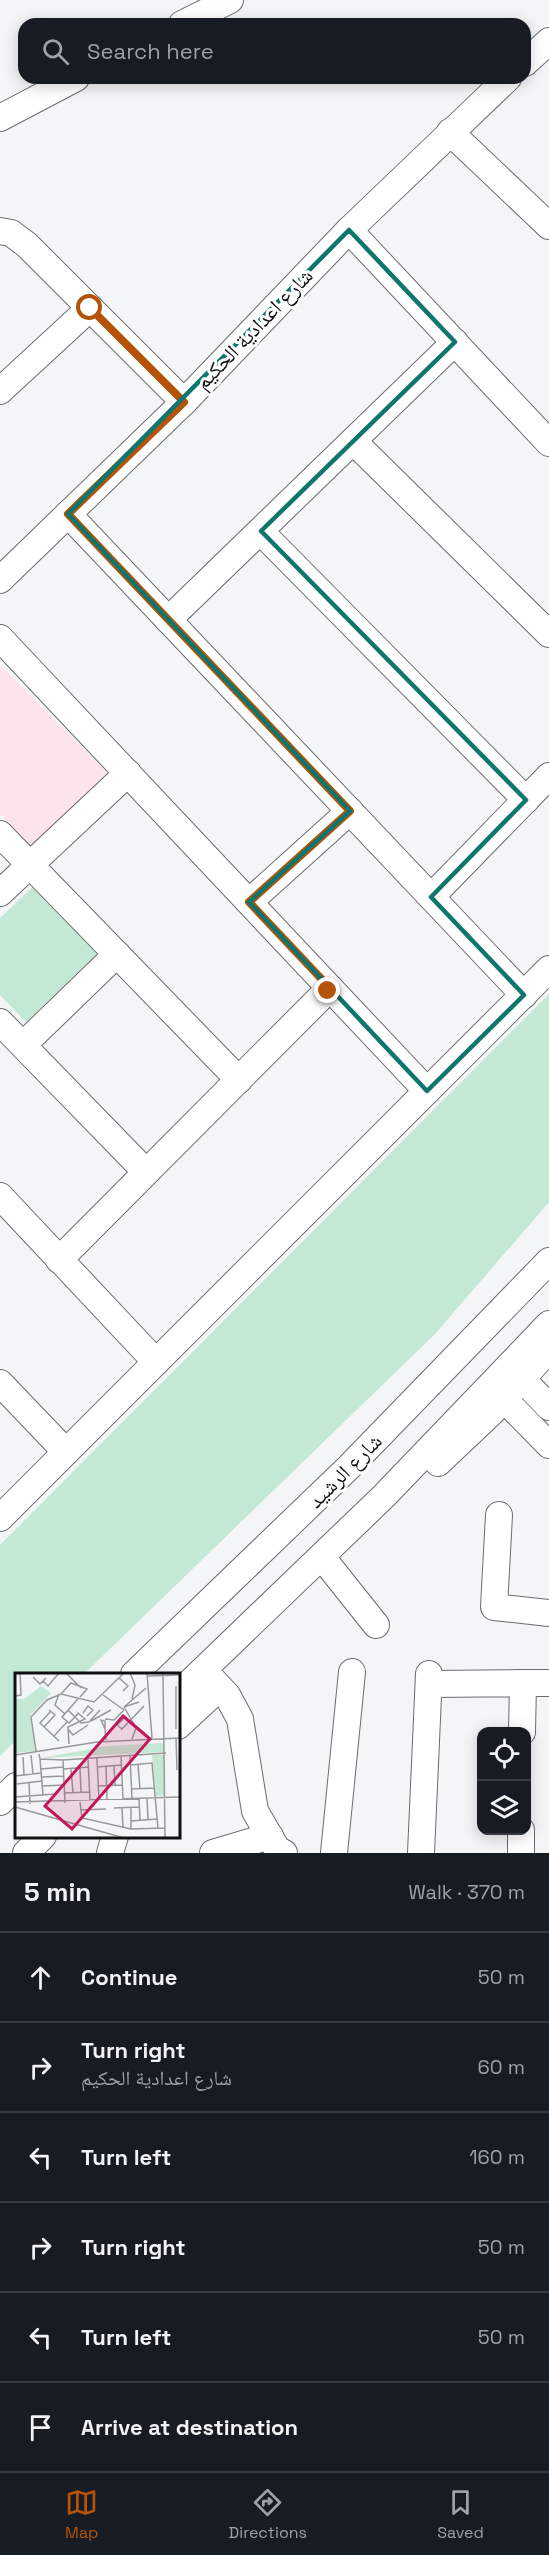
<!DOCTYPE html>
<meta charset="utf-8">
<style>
:root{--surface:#171b24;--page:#242831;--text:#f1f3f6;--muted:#9ea1a6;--line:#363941;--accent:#b45309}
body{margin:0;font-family:"Space Grotesk","Noto Naskh Arabic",sans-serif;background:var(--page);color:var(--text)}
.controls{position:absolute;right:18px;bottom:18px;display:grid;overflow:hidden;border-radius:12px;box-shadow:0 3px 15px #0003}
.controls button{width:54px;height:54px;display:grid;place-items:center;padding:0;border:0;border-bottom:2px solid var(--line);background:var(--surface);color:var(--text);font:30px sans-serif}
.stop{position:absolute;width:18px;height:18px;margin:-14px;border:4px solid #b45309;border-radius:50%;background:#fff}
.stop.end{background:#b45309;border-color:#fff;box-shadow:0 2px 6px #0008}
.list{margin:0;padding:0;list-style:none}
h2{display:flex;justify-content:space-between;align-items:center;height:78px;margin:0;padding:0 24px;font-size:26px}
h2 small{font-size:20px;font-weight:400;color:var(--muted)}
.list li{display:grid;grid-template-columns:39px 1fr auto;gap:18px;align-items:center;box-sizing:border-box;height:90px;padding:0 24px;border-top:2px solid var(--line)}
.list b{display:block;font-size:22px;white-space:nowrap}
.list p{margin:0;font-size:20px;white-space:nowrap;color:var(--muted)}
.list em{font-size:20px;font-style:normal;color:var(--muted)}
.icon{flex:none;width:33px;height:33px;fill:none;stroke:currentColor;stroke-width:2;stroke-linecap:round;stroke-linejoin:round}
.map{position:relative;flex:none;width:549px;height:1853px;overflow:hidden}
.search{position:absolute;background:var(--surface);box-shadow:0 3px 15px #0003;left:18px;right:18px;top:18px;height:66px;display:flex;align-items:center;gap:15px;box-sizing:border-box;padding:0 21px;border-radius:18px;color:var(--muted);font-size:22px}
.sheet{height:618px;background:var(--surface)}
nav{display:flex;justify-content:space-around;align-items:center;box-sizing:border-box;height:84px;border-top:2px solid var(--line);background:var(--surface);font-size:16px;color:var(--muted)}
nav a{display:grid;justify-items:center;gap:3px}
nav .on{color:var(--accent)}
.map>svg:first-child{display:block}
.education{fill:#fde3ea}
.green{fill:#c3e8d3}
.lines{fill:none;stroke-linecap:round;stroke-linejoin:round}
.minor-casing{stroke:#6b6c6f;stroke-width:28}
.minor{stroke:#fff;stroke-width:26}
.route{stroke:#b45309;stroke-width:8}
.marked{fill:none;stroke:#0f766e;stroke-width:4.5;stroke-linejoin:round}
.labels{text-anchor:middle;stroke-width:6;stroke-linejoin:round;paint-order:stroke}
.street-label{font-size:21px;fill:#0f1010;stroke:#fff}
.inset-road{fill:none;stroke:#98999b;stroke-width:1.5}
.view{fill:#c2185b;fill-opacity:0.15;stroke:#c2185b;stroke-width:3}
.inset-edge{fill:none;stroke:#0f1010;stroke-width:3}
</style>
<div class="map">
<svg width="549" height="1853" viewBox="0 0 549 1853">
<rect width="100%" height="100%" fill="#f3f5f7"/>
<polygon class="education" points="0,665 108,774 33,848 0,814"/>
<g class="green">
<polygon points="34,886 98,953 26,1022 0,995 0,918"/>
<polygon points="549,994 549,1202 434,1335 84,1674 16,1674 16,1740 0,1756 0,1545"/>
</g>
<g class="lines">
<g class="minor-casing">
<g id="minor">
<polyline points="182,24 230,0"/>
<polyline points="525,63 549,41"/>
<polyline points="0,118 76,78"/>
<polyline points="450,132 549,226"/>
<polyline points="349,230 549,443"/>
<polyline points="0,231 11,233 27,245 184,402"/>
<polyline points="0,391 90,308"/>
<polyline points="353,441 549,634"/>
<polyline points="68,514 524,995"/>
<polyline points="261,532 526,800"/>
<polyline points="0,580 184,402 349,230 508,78"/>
<polyline points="168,620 455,342"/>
<polyline points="0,638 427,1091"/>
<polyline points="0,834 239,1080"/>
<polyline points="0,893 128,773"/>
<polyline points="431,897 549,776"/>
<polyline points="249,902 350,811"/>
<polyline points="0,1022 146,1172"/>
<polyline points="23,1045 117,954"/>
<polyline points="0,1196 156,1362"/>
<polyline points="59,1260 330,988"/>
<polyline points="522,1379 549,1407"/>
<polyline points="0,1383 66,1452"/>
<polyline points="504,1399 549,1445"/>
<polyline points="438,1463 492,1412 549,1349"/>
<polyline points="499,1515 494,1607 549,1613"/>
<polyline points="0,1518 549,969"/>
<polyline points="329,1566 376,1625"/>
<polyline points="134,1674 349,1467 549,1261"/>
<polyline points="210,1677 227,1695 240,1719 255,1811 277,1849 284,1853"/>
<polyline points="523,1683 549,1683"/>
<polyline points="429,1684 523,1683 522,1732"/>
<polyline points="178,1694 384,1496 549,1324"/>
<polyline points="178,1726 219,1688"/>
<polyline points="0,1802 16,1786"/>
<polyline points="26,1853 43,1836"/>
<polyline points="110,1853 115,1836"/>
<polyline points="213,1853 270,1836"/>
<polyline points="334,1853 352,1672"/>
<polyline points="421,1853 429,1674"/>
<polyline points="521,1853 521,1830"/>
</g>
</g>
<use href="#minor" class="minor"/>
</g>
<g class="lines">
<polyline class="route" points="90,308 184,402 68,514 350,811 249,902 330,988 328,991"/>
</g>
<path class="marked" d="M349,230L455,342L261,531L526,800L431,897L524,995L427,1091L249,902L350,811L68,514Z"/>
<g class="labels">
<g class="street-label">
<text transform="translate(254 329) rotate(-46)" y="7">شارع اعدادية الحكيم</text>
<text transform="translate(345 1471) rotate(-45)" y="7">شارع الرشيد</text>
</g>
</g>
<g transform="translate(15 1673)">
<rect width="165" height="165" fill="#f3f5f7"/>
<path d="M26,13L36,20L15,42L20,78L0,80V26H9ZM149,70V79L26,85L92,73ZM137,82H149V122L141,123Z" fill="#c3e8d3"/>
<path class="inset-road" d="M51,0L66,15M115,0L120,12L117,26M132,0L137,65M148,0L150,165M133,3L165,2M18,4L25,11L31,5M104,5L113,13L108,18M28,8L33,13L44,0M161,13V56M44,21L40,32L50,41M46,21L56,10L72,16L65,24M88,22L109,37M0,23L6,22L5,0M63,26L47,44L54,50L60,44L66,50L74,49L85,37M124,29L109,34L131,15M109,34L121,55L117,66M53,37L60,44L63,40L70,46L53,54L54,71M36,38L25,50L44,68M68,40L73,33L78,37L72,43M90,46L99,47L109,37M76,48L96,37M29,54L40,42L34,37M53,56L58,62L73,52M90,56L86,47L90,48V56L91,67M107,56L102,52L111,43M106,57L129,33M39,63L52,49M161,65L162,97M21,78L16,44L32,27L46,21L79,29L109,0M24,81L25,86L48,87L151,80M0,82L82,69L165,65M16,82L18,101M106,83L108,126M115,83L117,126M8,84L9,102M82,85L84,128M25,86L28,122M73,86L75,128M48,87L50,130M123,91L125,116M115,92L137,90L143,155M91,93L92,127M99,93L100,112M82,94L107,92M65,95L66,119M26,96L48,94M48,96L74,94M56,96L58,120M0,103L26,100M27,104L49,103M14,110L15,131M2,111L27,108M28,113L49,112M83,113L108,112M116,116L139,115M49,120L75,119M0,124L40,121M124,125L125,147M132,125L133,147M0,129L165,124M65,129L67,145L116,156L150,155M0,134L109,165M116,134V156M99,135L124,134M107,135L108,155M65,137L91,136M116,148L142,146"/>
<path class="view" d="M108,43L135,66L57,156L30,133Z"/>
<rect width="165" height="165" class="inset-edge"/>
</g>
</svg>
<div class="controls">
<button><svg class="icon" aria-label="locate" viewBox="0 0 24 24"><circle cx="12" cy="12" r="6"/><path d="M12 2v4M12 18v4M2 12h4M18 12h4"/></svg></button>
<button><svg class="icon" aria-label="layers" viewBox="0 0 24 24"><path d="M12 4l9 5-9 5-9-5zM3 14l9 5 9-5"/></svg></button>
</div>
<div class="stop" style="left:90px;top:308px"></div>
<div class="stop end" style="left:328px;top:991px"></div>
<div class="search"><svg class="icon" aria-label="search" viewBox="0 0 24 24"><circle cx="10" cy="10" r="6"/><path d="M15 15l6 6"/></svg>Search here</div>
</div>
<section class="sheet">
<h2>5 min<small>Walk · 370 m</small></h2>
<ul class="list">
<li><svg class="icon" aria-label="ahead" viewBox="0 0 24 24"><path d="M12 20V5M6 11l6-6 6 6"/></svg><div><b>Continue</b></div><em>50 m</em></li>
<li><svg class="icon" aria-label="right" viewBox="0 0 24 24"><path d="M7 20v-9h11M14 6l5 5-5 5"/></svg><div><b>Turn right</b><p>شارع اعدادية الحكيم</p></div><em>60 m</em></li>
<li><svg class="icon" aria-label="left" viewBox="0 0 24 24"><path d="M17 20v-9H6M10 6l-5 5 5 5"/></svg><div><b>Turn left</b></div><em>160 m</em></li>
<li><svg class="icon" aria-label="right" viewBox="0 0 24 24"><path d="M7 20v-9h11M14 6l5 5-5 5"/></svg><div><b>Turn right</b></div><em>50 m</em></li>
<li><svg class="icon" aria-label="left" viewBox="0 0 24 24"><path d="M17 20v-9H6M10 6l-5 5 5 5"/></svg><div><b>Turn left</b></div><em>50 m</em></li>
<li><svg class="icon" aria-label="arrive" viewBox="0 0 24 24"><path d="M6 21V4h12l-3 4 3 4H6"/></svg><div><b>Arrive at destination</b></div></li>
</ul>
</section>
<nav>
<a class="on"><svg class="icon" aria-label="map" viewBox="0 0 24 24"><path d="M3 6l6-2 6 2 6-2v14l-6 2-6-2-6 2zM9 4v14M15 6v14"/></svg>Map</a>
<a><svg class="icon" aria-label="directions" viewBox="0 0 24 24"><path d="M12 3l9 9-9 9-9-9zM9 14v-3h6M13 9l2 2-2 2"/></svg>Directions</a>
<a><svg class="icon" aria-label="saved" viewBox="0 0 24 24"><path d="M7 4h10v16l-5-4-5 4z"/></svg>Saved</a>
</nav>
